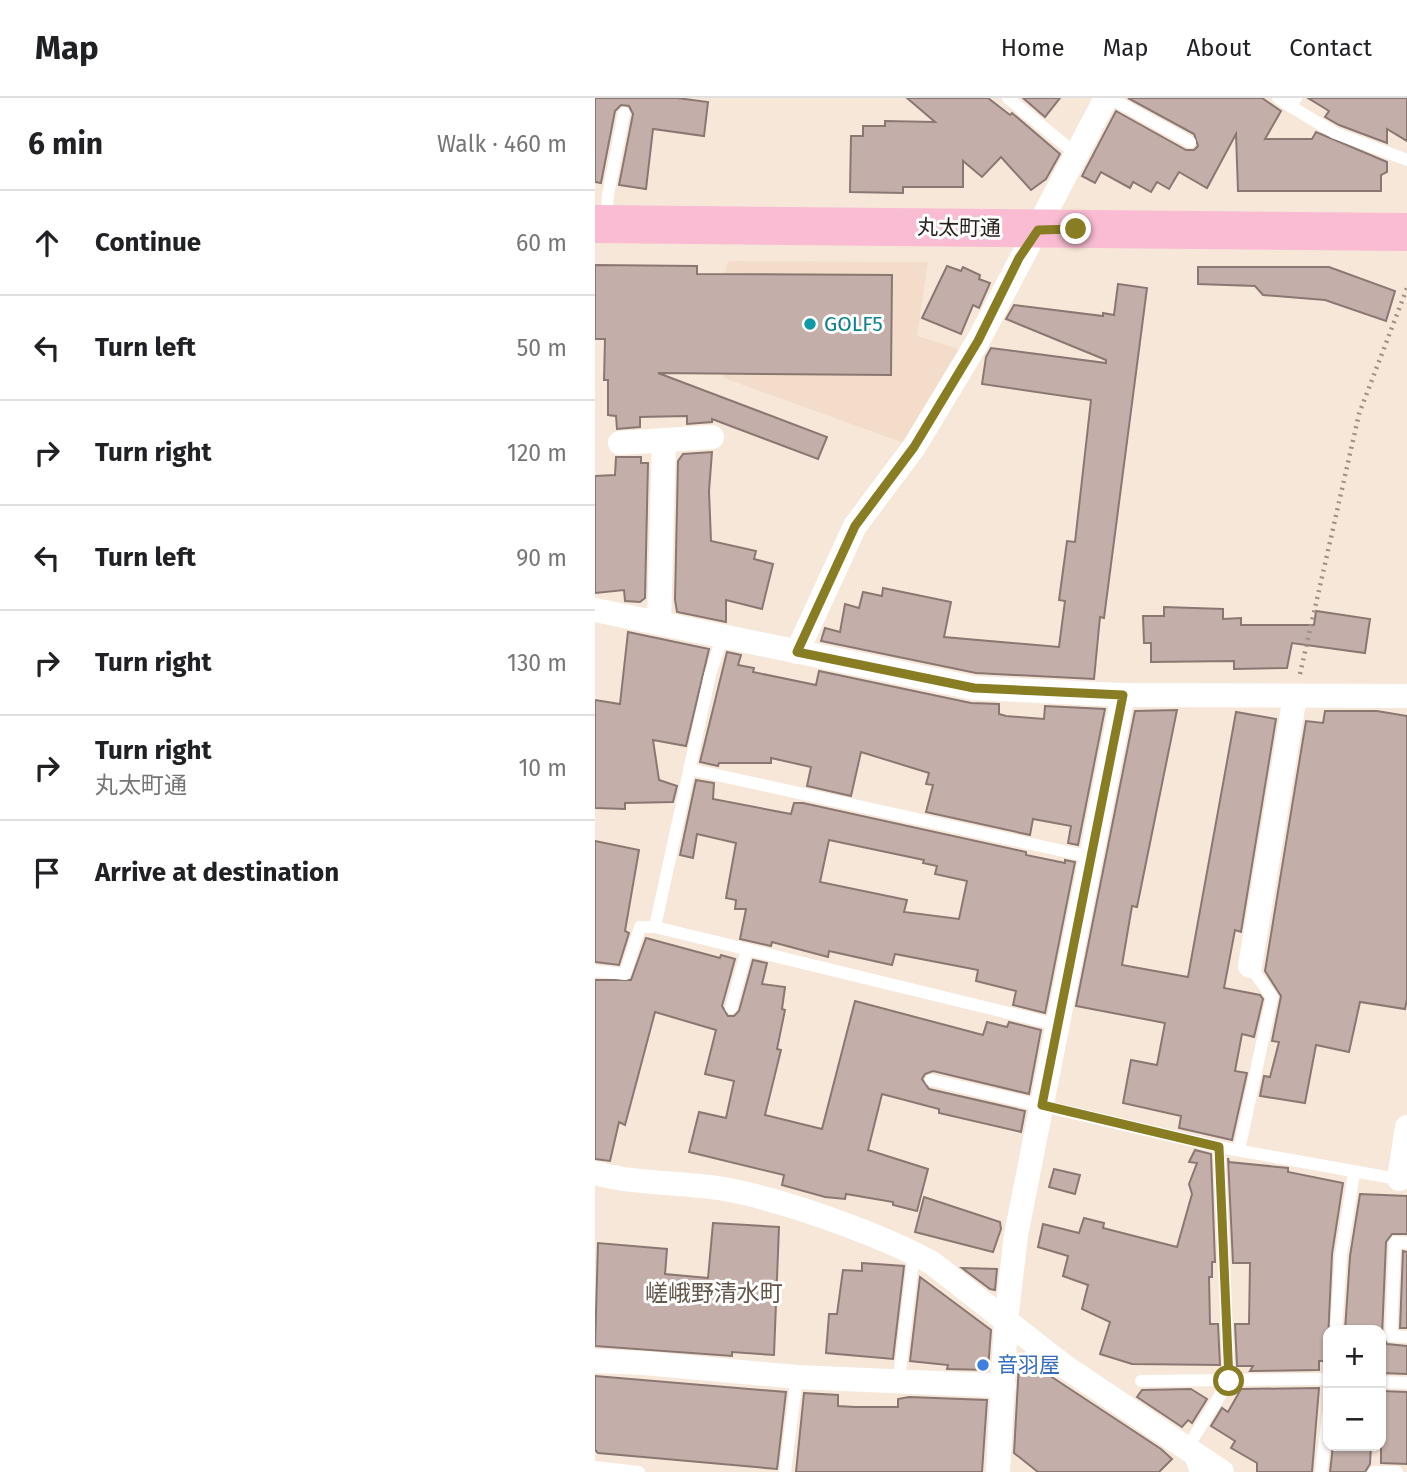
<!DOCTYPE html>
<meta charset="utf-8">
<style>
:root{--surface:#fff;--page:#f2f2f2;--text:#202124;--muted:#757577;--line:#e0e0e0}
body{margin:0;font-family:"Fira Sans","Noto Sans JP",sans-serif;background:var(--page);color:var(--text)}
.controls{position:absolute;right:21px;bottom:21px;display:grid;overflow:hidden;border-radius:14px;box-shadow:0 2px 5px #0004}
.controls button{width:63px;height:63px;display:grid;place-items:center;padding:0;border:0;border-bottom:2px solid var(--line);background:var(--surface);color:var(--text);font:35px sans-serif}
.stop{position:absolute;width:21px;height:21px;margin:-16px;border:5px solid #887d23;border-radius:50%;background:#fff}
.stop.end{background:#887d23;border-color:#fff;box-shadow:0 2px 7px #0008}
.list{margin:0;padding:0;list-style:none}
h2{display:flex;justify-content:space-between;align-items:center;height:91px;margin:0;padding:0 28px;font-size:30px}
h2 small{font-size:23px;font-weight:400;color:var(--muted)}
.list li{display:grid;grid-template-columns:46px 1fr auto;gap:21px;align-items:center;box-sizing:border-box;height:105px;padding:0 28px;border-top:2px solid var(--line)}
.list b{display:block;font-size:26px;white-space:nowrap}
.list p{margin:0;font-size:23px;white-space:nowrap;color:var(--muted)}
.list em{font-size:23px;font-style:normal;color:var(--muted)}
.icon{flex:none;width:38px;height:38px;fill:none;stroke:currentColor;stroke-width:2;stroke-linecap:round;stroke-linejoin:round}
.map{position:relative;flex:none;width:812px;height:1374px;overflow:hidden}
header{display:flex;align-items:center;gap:42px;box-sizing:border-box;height:98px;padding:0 35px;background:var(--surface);border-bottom:2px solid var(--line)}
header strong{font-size:33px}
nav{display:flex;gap:38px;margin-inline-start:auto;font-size:24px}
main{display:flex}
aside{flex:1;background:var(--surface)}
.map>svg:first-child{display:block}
.built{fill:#f3dcc9}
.building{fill:#c3aea9;stroke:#8b7772;stroke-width:2;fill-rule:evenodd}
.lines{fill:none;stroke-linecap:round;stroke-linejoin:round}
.path{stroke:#9c9187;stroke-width:4.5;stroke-dasharray:2 5;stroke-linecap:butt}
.service{stroke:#fff;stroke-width:12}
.minor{stroke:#fff;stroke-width:24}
.primary{stroke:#f9bcd3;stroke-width:38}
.route{stroke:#887d23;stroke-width:9}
.culture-dot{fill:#0f9aa8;stroke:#fff;stroke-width:2.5}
.shop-dot{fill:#3f7fe0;stroke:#fff;stroke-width:2.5}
.labels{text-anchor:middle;stroke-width:6;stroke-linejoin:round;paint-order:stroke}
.street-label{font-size:21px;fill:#241e19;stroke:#fff}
.culture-label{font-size:21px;fill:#0d838f;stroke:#fff;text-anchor:start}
.shop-label{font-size:21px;fill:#366cbe;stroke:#fff;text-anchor:start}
.neighbourhood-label{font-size:23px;fill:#625549;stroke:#fff}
</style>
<header>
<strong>Map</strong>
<nav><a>Home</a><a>Map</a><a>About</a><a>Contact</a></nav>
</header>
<main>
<aside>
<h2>6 min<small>Walk · 460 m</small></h2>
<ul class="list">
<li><svg class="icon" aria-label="ahead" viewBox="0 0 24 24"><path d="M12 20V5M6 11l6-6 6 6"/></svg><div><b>Continue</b></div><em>60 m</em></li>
<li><svg class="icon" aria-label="left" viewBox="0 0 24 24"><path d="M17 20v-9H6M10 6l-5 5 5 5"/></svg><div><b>Turn left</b></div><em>50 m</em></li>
<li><svg class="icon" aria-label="right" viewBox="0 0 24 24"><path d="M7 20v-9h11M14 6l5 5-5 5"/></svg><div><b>Turn right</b></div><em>120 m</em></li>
<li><svg class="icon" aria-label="left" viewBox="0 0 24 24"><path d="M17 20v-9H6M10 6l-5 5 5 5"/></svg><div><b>Turn left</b></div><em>90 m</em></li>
<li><svg class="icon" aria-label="right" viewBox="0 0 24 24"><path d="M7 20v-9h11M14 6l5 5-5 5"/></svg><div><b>Turn right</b></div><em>130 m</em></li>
<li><svg class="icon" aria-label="right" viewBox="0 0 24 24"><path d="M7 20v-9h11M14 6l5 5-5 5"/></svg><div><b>Turn right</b><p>丸太町通</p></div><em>10 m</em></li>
<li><svg class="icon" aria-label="arrive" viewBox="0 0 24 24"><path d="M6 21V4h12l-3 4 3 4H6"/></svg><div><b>Arrive at destination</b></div></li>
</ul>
</aside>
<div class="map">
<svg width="812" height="1374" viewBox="0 0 812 1374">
<rect width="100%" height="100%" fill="#f7e7d9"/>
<polygon class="built" points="134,163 333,164 322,238 370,253 309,345 129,280 120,197"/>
<g class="building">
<polygon points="0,0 82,0 113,4 109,38 58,31 51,91 24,87 38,16 34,8 26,7 20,13 6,85 0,84"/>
<polygon points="312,0 393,0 415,17 417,15 465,56 451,81 436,92 406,59 387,79 368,63 368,89 308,89 308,95 255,94 256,38 268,38 268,28 290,28 290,23 340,24"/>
<polygon points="428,0 465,0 450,19"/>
<polygon points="533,0 667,0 686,13 670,41 717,41 721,34 792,64 792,74 786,77 786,93 643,93 641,36 612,90 584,74 574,91 562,84 556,94 538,84 535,90 506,74 500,85 487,78 521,13 591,52 599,52 603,48 599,36"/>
<polygon points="713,0 812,0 812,43 792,31 792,45 744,27 730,19 734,13"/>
<polygon points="0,167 102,168 102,176 297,177 296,277 63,275 232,339 223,361 117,321 117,324 92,326 92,318 45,319 45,329 22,331 21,318 13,317 13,282 9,282 10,241 0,241"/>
<polygon points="352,168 366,173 368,169 385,177 384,181 395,185 384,210 378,207 366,236 327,220"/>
<polygon points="603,169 734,169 800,193 791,223 730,202 668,197 660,188 603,186"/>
<polygon points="523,186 552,190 509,520 505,519 499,581 381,575 226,543 230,530 245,534 250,506 264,510 268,494 287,498 288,490 356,504 349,539 464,549 470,503 464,502 472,443 480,444 496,302 387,286 391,259 396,250 511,265 511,262 411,221 419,207 508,218 508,215 519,217"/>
<polygon points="117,354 114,393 116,443 161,453 159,461 178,466 167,511 131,502 131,524 82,514 80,502 83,363 88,356"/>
<polygon points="21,359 46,359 46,365 53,365 50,500 45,504 30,503 29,492 0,495 0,378 20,377"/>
<polygon points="569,509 628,511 628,521 646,520 646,527 719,527 721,513 775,521 770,555 697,545 692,570 639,571 639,563 556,564 556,545 549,545 548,518 569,518"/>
<polygon points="33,534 114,551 91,648 58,642 64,682 82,688 78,704 30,705 30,711 0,710 0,602 25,606"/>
<polygon points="132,554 146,557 143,567 159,570 158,574 221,587 224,573 376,605 404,606 404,616 411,618 449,621 450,608 510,611 483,747 473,745 476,728 438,721 435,737 331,714 338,687 331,686 334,675 266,654 256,698 212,688 216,669 176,660 176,665 124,665 123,668 105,664"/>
<polygon points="582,612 542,809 537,808 527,867 593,879 641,614 681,621 646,834 640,832 629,890 665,897 668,901 659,939 647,936 640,973 652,975 637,1042 584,1030 586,1018 528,1005 536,962 562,967 570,925 481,908 540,613"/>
<polygon points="730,613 782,613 812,618 812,901 810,911 765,904 754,954 721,947 710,1005 665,998 669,978 675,979 684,944 677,943 686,898 670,873 711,623 728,625"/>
<path d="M101,682L119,685L118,701L196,716L199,705H208L431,754V757L470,765V762L480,764L450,915L418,907L421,893L381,883L383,872L300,856L297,867L234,853L233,859L177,844L176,848L145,841L151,811H140L141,802L131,800L141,745L102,736L98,760L85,757ZM234,742L329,762L328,765L342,768L340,776L372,783L364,821L309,814L312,802L225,784Z"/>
<polygon points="0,743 44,752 30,833 34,835 24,867 0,864"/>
<polygon points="51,840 125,860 126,857 140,861 127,908 133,918 139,918 144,913 158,862 172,865 167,886 190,889 187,911 190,912 182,951 186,952 170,1017 227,1031 260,903 388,937 392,924 412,929 414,924 446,932 434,996 338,973 330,976 327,981 334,991 430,1013 426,1034 344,1015 344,1011 287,996 273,1052 333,1071 322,1113 298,1107 298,1104 251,1096 250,1101 230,1099 187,1087 189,1077 94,1054 104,1014 131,1020 139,983 110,976 121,932 60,914 30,1027 24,1024 15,1063 0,1061 0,882 36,882"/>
<polygon points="600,1052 616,1056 620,1164 617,1164 617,1179 614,1179 615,1226 623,1226 625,1267 537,1266 505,1256 515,1224 487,1211 493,1187 468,1178 473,1158 443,1149 448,1126 484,1135 489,1120 509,1125 508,1130 582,1149 597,1096 594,1086 602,1065 594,1064"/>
<polygon points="633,1060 634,1064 693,1070 693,1074 748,1085 737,1156 732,1263 724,1263 724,1272 655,1273 658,1268 642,1268 640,1226 654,1226 655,1165 638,1165"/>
<polygon points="459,1071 485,1077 480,1096 454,1089"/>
<polygon points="765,1096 812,1098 812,1136 797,1136 791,1144 787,1238 792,1246 812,1248 812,1276 786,1275 786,1232 750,1232 755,1158"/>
<polygon points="329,1099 405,1124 406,1131 398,1154 320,1134"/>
<polygon points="118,1125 184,1129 179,1257 137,1254 137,1258 0,1248 3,1145 72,1151 70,1176 113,1180"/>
<polygon points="808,1153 812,1154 812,1230 805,1230"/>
<polygon points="267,1165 309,1168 298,1261 231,1255 234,1216 242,1216 248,1172 267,1173"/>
<polygon points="367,1170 402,1171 400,1192 395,1191"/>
<polygon points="325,1179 396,1232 393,1272 352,1271 353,1267 315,1263"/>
<polygon points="428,1260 566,1351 577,1361 564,1374 443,1374 419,1355 424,1265"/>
<polygon points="0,1278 191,1294 182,1371 3,1355 0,1352"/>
<polygon points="724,1290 717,1374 662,1374 662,1365 636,1350 640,1343 616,1328 627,1310 633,1314 646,1291"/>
<polygon points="596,1291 612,1301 597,1325 593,1322 587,1329 542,1299 547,1292"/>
<polygon points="786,1293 812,1294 812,1366 786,1365"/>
<polygon points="209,1295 243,1297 243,1308 260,1309 303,1309 303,1301 314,1299 392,1302 387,1374 201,1374"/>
<polygon points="738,1348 776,1348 775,1366 770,1374 735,1374"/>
</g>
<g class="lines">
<polyline class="path" points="705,576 764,316 812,190"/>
<g class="service">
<polyline points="413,0 482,57"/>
<polyline points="515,0 595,44"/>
<polyline points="683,0 695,8 701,0"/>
<polyline points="695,8 740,35 812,62"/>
<polyline points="11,122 13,97 29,15"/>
<polyline points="94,671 496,759"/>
<polyline points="60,829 115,577 127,540"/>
<polyline points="0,873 30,876 45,829 60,829 463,927"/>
<polyline points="136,910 152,851"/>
<polyline points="336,982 624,1049 808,1082"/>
<polyline points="644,1052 677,899 655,868"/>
<polyline points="812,1145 800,1144 796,1238 812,1239"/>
<polyline points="741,1232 746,1157 759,1075"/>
<polyline points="304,1281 319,1155"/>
<polyline points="546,1283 733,1281"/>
<polyline points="786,1284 812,1285"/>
<polyline points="0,1369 44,1374"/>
<polyline points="190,1374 202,1279"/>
<polyline points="601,1374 592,1350 634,1283 624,1049"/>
<polyline points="726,1374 733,1317"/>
<polyline points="779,1374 802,1374"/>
</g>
<g class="minor">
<polyline points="25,345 117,339"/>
<polyline points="0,512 379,590 528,597 812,598"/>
<polyline points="64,525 69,342"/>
<polyline points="202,554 260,428 319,349 383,243 511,0"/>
<polyline points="655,868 700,598"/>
<path d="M0,1075C41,1086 82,1084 123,1090C181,1099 285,1136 337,1165L469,1268L627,1374"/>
<polyline points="804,1081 812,1029"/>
<polyline points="0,1263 49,1265 202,1279 409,1288"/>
<polyline points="403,1374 411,1223 421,1137 528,597"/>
</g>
<polyline class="primary" points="0,126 812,134"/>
</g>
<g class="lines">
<polyline class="route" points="481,131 443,132 424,160 383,243 319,349 260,428 202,554 379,590 528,597 447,1007 624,1049 634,1283"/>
</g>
<circle class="culture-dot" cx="215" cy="226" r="7"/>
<circle class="shop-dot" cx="388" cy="1267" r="7"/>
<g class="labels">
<g class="street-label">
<text transform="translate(364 130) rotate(1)" y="7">丸太町通</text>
</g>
<g class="culture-label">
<text x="229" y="233">GOLF5</text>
</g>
<g class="shop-label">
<text x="402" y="1274">音羽屋</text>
</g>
<g class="neighbourhood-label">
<text x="119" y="1203">嵯峨野清水町</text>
</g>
</g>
</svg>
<div class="controls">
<button>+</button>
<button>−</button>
</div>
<div class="stop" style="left:634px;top:1283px"></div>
<div class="stop end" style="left:481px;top:131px"></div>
</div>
</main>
